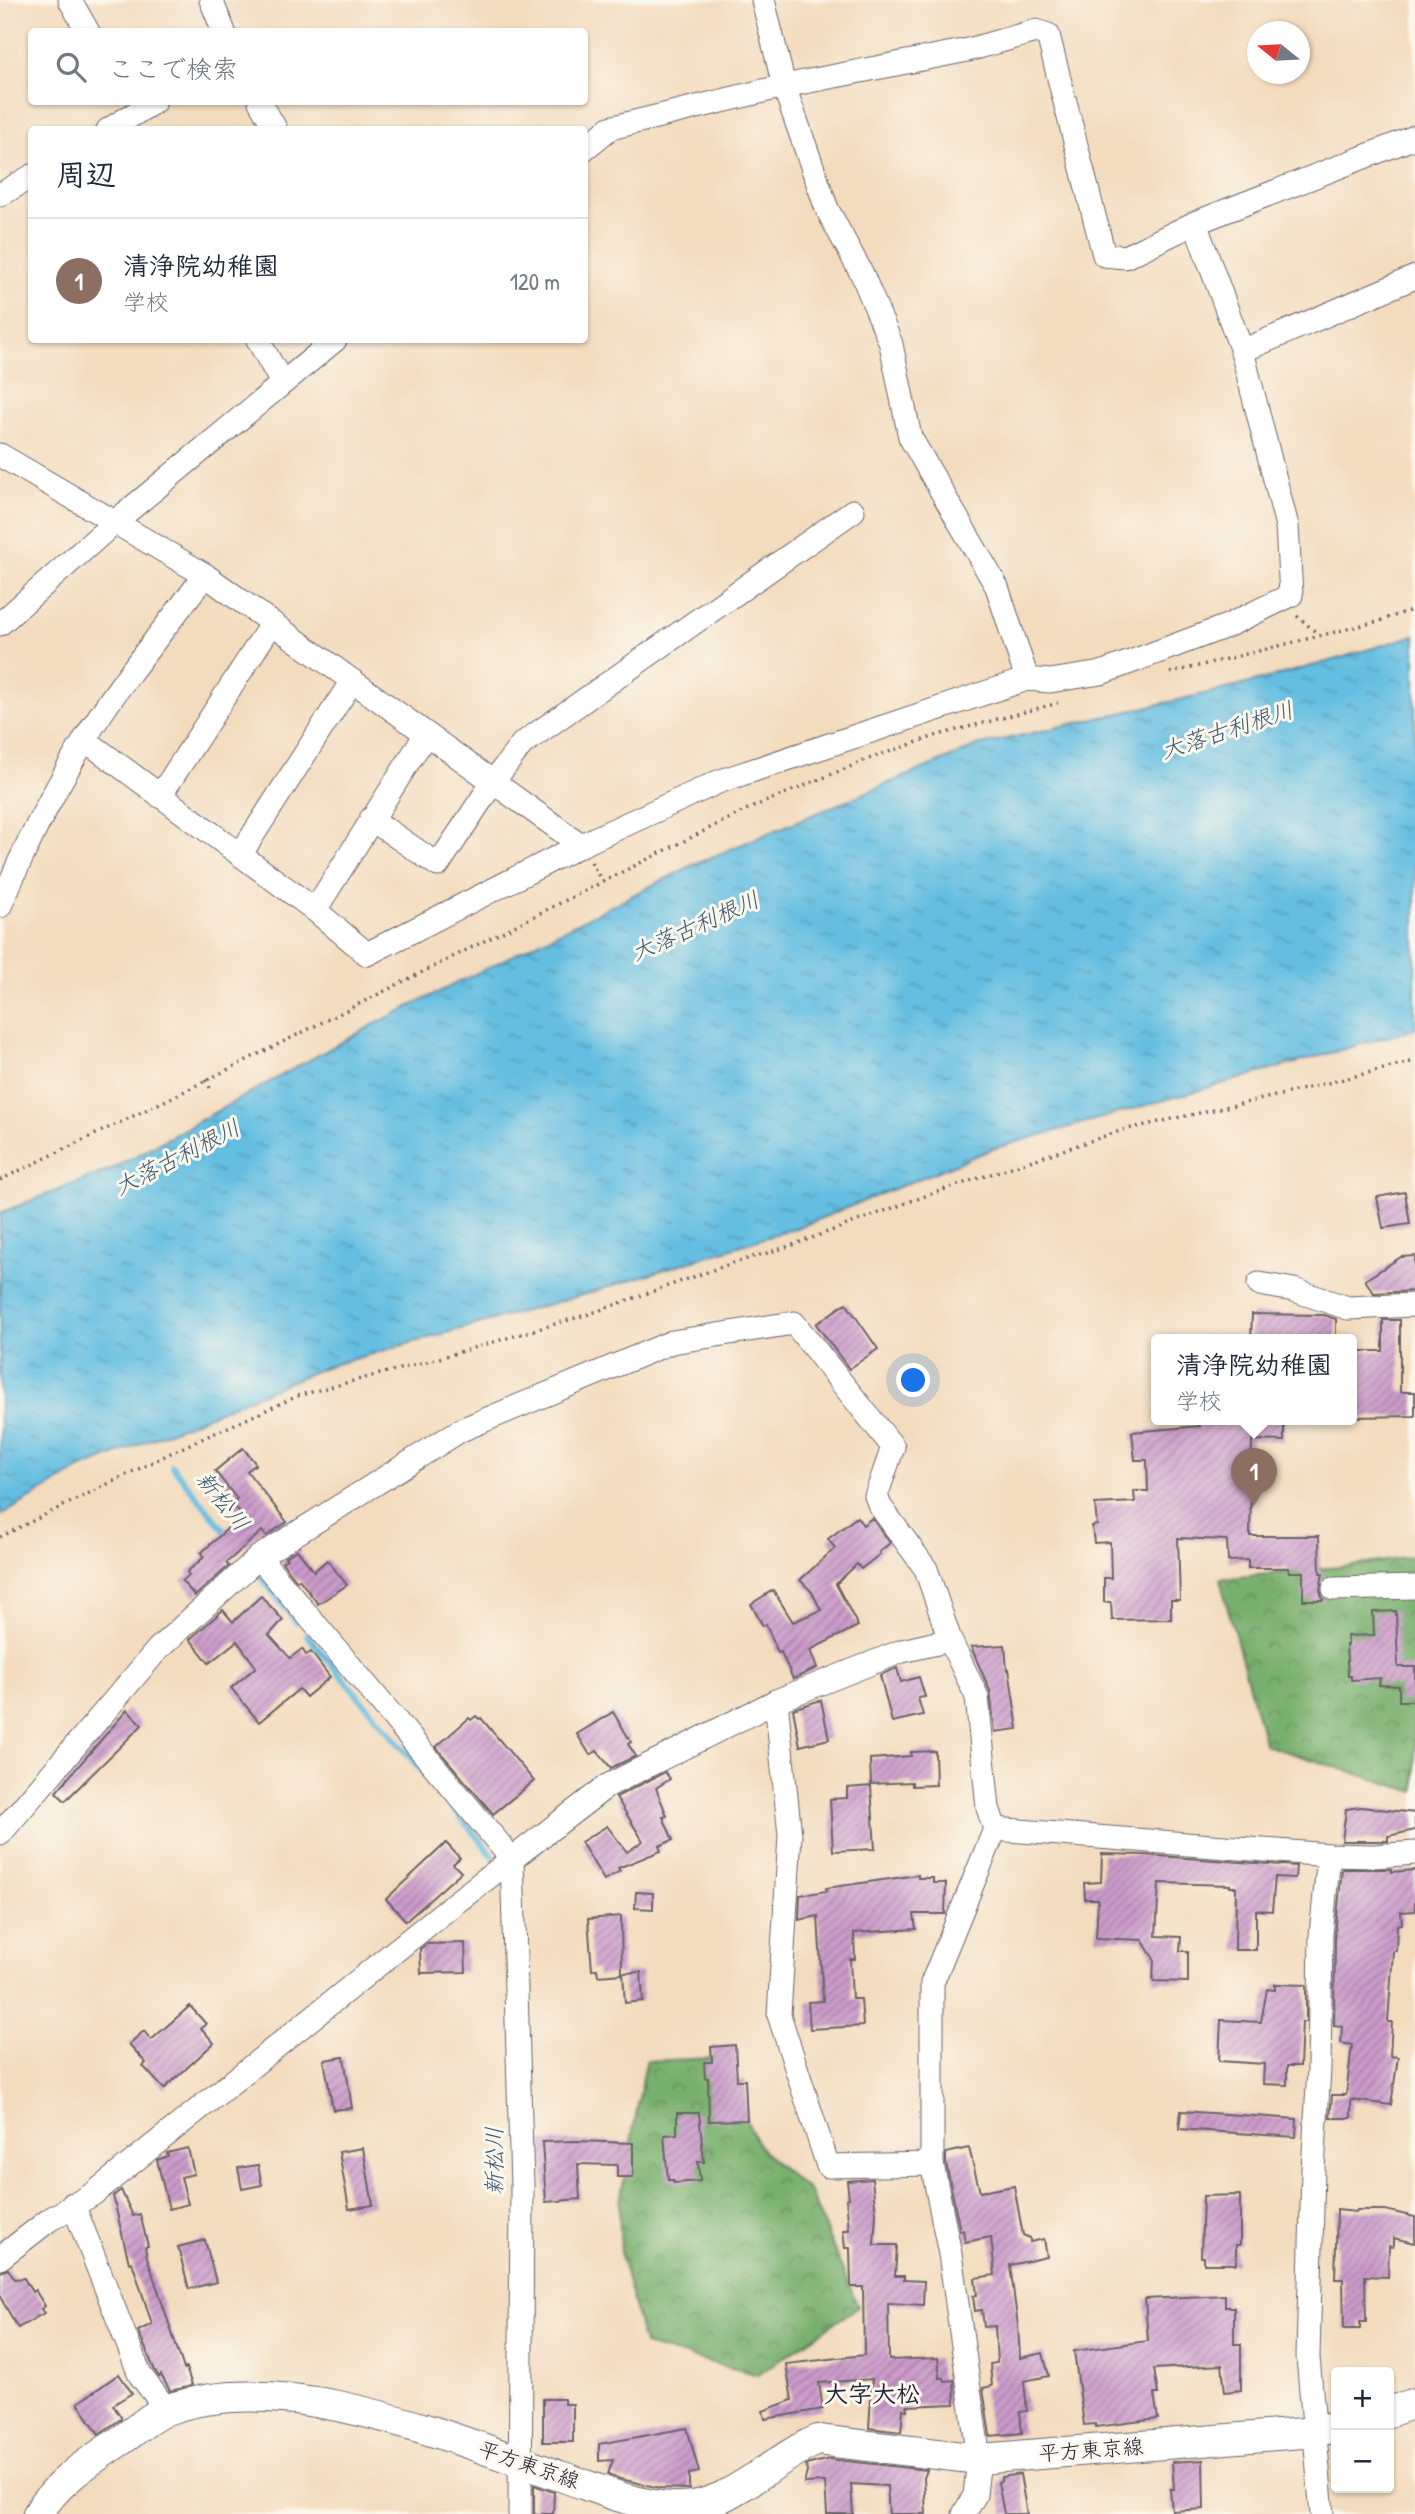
<!DOCTYPE html>
<html lang="ja">
<meta charset="utf-8">
<style>
:root{--surface:#fff;--page:#f6f6f7;--text:#1f2937;--muted:#747a83;--line:#e0e1e3;--accent:#1f6fb2}
body{margin:0;font-family:"Patrick Hand","Klee One",sans-serif;background:var(--page);color:var(--text)}
.controls{position:absolute;right:21px;bottom:21px;display:grid;overflow:hidden;border-radius:7px;box-shadow:0 2px 5px #0004}
.controls button{width:63px;height:63px;display:grid;place-items:center;padding:0;border:0;border-bottom:2px solid var(--line);background:var(--surface);color:var(--text);font:35px sans-serif}
.compass{position:absolute;left:1247px;top:21px;width:63px;height:63px;border-radius:50%;background:var(--surface);box-shadow:0 2px 5px #0004;rotate:288deg}
.you{position:absolute;left:914px;top:1381px;width:24px;height:24px;margin:-18px;border:5px solid #fff;border-radius:50%;background:#1a73e8;box-shadow:0 0 0 10px #1a73e833}
.badge{display:grid;place-items:center;width:46px;height:46px;border-radius:50%;background:var(--accent);color:#fff;font-size:23px;font-weight:700}
.pin{position:absolute;translate:-50% -58px;filter:drop-shadow(0 2px 4px #0008)}
.pin::after{content:'';position:absolute;top:37px;width:24px;height:21px;background:inherit;clip-path:polygon(0 0,100% 0,50% 100%)}
.popup{position:absolute;left:1151px;top:1334px;width:206px;height:91px;box-sizing:border-box;display:grid;place-content:center;border-radius:7px;background:var(--surface);filter:drop-shadow(0 2px 5px #0005);font-size:23px;white-space:nowrap;color:var(--muted)}
.popup b{font-size:26px;color:var(--text)}
.popup::after{content:'';position:absolute;left:50%;top:100%;margin-left:-14px;border:14px solid transparent;border-top-color:var(--surface)}
.list{margin:0;padding:0;list-style:none}
h2{display:flex;justify-content:space-between;align-items:center;height:91px;margin:0;padding:0 28px;font-size:30px}
h2 small{font-size:23px;font-weight:400;color:var(--muted)}
.list li{display:grid;grid-template-columns:46px 1fr auto;gap:21px;align-items:center;box-sizing:border-box;height:126px;padding:0 28px;border-top:2px solid var(--line)}
.list b{display:block;font-size:26px;white-space:nowrap}
.list p{margin:0;font-size:23px;white-space:nowrap;color:var(--muted)}
.list em{font-size:23px;font-style:normal;color:var(--muted)}
.icon{flex:none;width:38px;height:38px;fill:none;stroke:currentColor;stroke-width:2;stroke-linecap:round;stroke-linejoin:round}
.map{position:relative;flex:none;width:1415px;height:2514px;overflow:hidden}
.search{position:absolute;background:var(--surface);box-shadow:0 2px 5px #0004;left:28px;top:28px;width:560px;height:77px;display:flex;align-items:center;gap:18px;box-sizing:border-box;padding:0 24px;border-radius:7px;color:var(--muted);font-size:26px}
.panel{position:absolute;background:var(--surface);box-shadow:0 2px 5px #0004;left:28px;top:126px;width:560px;height:217px;border-radius:7px}
.map>svg:first-child{display:block}
.forest{fill:url(#forest-crowns);stroke:#4c6854;stroke-width:2}
.water{fill:url(#water-ripples);stroke:#42708e;stroke-width:2}
.lines{fill:none;stroke-linecap:round;stroke-linejoin:round}
.stream{stroke:#63bee1;stroke-width:6}
.building{fill:url(#building-hatch)}
.minor-casing{stroke:#6b6369;stroke-width:25}
.major-casing{stroke:#6b6369;stroke-width:32}
.path{stroke:#6b6369;stroke-width:3.5;stroke-dasharray:2 5;stroke-linecap:butt}
.minor{stroke:#fff;stroke-width:23}
.major{stroke:#fff;stroke-width:30}
.labels{text-anchor:middle;stroke-width:6;stroke-linejoin:round;paint-order:stroke}
.street-label{font-size:21px;fill:#22223b;stroke:#fbf7ec}
.water-label{font-size:23px;font-style:italic;fill:#395975;stroke:#fbf7ec}
.quarter-label{font-size:24px;font-weight:bold;fill:#22223b;stroke:#fbf7ec}
</style>
<div class="map">
<svg width="1415" height="2514" viewBox="0 0 1415 2514">
<defs>
<pattern id="forest-crowns" width="20" height="18" patternUnits="userSpaceOnUse" patternTransform="scale(1.75)"><rect width="20" height="18" fill="#77af6c"/><path d="M2 6a3 3 0 1 1 6 0M12 15a3 3 0 1 1 6 0" fill="none" stroke="#618e5a"/></pattern>
<pattern id="water-ripples" width="26" height="14" patternUnits="userSpaceOnUse" patternTransform="scale(1.75)"><rect width="26" height="14" fill="#63bee1"/><path d="M2 4q2-2 4 0t4 0M15 11q2-2 4 0t4 0" fill="none" stroke="#519ab8"/></pattern>
<pattern id="building-hatch" width="6" height="6" patternUnits="userSpaceOnUse" patternTransform="scale(1.75)"><rect width="6" height="6" fill="#cc9bca"/><path d="M-1 1l2-2M0 6l6-6M5 7l2-2" fill="none" stroke="#a57ea5"/></pattern>
</defs>
<rect width="100%" height="100%" fill="#fbf7ec"/>
<filter id="ink" filterUnits="userSpaceOnUse"><feTurbulence type="fractalNoise" baseFrequency=".0143" numOctaves="2"/><feDisplacementMap in="SourceGraphic" scale="14" xChannelSelector="R" yChannelSelector="G"/><feConvolveMatrix kernelMatrix="1 2 1 2 8 2 1 2 1" color-interpolation-filters="sRGB"/></filter>
<filter id="wash" filterUnits="userSpaceOnUse"><feTurbulence type="fractalNoise" baseFrequency=".00686" numOctaves="4" result="noise"/><feDisplacementMap in="SourceGraphic" scale="28" xChannelSelector="R" yChannelSelector="G"/><feGaussianBlur stdDeviation="1.57" result="paint"/><feColorMatrix in="noise" values="0 0 0 0 0 0 0 0 0 0 0 0 0 0 0 0 0 1.4 0 .05"/><feComposite in="paint" operator="in"/></filter>
<g filter="url(#wash)">
<rect width="100%" height="100%" fill="#f3dcbe"/>
<g class="forest">
<polygon points="1415,1556 1415,1792 1265,1745 1220,1579 1367,1564"/>
<polygon points="714,2058 762,2151 810,2192 858,2307 758,2375 644,2345 621,2256 619,2206 646,2061"/>
</g>
<polygon class="water" points="1415,635 1415,1029 992,1149 802,1226 589,1293 325,1367 82,1468 0,1516 0,1213 114,1168 371,1026 695,864 980,745 1235,687 1334,660"/>
<g class="lines">
<g class="stream">
<polyline points="172,1466 228,1535"/>
<polyline points="261,1577 296,1622"/>
<polyline points="307,1635 493,1856"/>
</g>
</g>
<g id="blocks">
<g class="building">
<polygon points="1405,1192 1410,1224 1383,1228 1377,1197"/>
<polygon points="1415,1256 1415,1291 1374,1293 1365,1280 1401,1257"/>
<polygon points="846,1303 878,1349 849,1369 816,1324"/>
<polygon points="1252,1314 1324,1315 1336,1319 1336,1340 1251,1340"/>
<polygon points="1383,1320 1400,1320 1400,1392 1415,1392 1415,1416 1352,1417 1352,1351 1383,1351"/>
<polygon points="1200,1420 1284,1420 1284,1441 1252,1440 1250,1536 1319,1536 1320,1573 1323,1573 1320,1590 1323,1600 1303,1600 1303,1572 1289,1572 1288,1568 1248,1568 1248,1560 1228,1561 1227,1540 1178,1538 1180,1600 1171,1600 1171,1619 1112,1620 1111,1602 1104,1602 1104,1578 1111,1578 1110,1542 1094,1543 1092,1526 1097,1525 1095,1504 1135,1502 1134,1491 1148,1491 1147,1460 1135,1460 1132,1432 1200,1426"/>
<polygon points="243,1448 256,1464 247,1471 287,1522 266,1536 262,1531 226,1563 229,1566 195,1596 182,1581 189,1575 187,1572 204,1557 201,1553 242,1515 232,1503 237,1499 215,1471"/>
<polygon points="857,1517 863,1525 872,1518 890,1543 879,1552 880,1554 861,1569 857,1564 836,1584 858,1626 810,1650 817,1668 793,1679 781,1652 778,1653 766,1624 763,1626 751,1604 773,1590 793,1622 821,1610 812,1592 800,1580 835,1548 828,1539"/>
<polygon points="297,1550 314,1571 327,1560 347,1585 318,1604 299,1579 297,1581 282,1562 287,1559 285,1557"/>
<polygon points="261,1596 283,1620 269,1635 290,1658 302,1649 306,1655 311,1652 330,1677 306,1697 299,1689 259,1722 231,1688 256,1667 237,1641 209,1663 190,1639 223,1610 233,1622"/>
<polygon points="1396,1611 1398,1667 1415,1667 1415,1701 1399,1701 1399,1686 1379,1685 1380,1678 1351,1680 1351,1676 1348,1676 1346,1645 1348,1645 1347,1636 1374,1635 1373,1612"/>
<polygon points="1005,1645 1007,1670 1009,1669 1018,1729 995,1732 990,1691 971,1647"/>
<polygon points="897,1668 901,1682 919,1677 925,1697 918,1698 923,1715 892,1722 880,1675"/>
<polygon points="821,1700 829,1739 800,1746 793,1709"/>
<polygon points="127,1710 142,1725 65,1801 56,1792"/>
<polygon points="613,1712 631,1742 628,1744 636,1756 611,1768 597,1751 590,1755 577,1734"/>
<polygon points="476,1716 479,1719 481,1718 534,1781 493,1814 436,1747 469,1718 471,1720"/>
<polygon points="935,1751 936,1785 912,1786 912,1782 871,1784 870,1759 911,1756 911,1752"/>
<polygon points="665,1772 670,1779 656,1788 667,1816 663,1817 673,1840 659,1846 661,1851 618,1868 620,1871 604,1880 581,1842 607,1826 627,1852 643,1841 616,1797"/>
<polygon points="871,1786 875,1849 833,1851 830,1799 847,1798 847,1788"/>
<polygon points="1361,1807 1415,1813 1415,1830 1388,1836 1388,1841 1342,1841 1346,1809"/>
<polygon points="446,1843 460,1858 453,1864 461,1872 406,1921 386,1899"/>
<polygon points="1102,1854 1145,1855 1296,1866 1295,1878 1275,1877 1272,1911 1256,1910 1256,1950 1235,1950 1236,1887 1230,1887 1230,1885 1159,1883 1156,1936 1181,1937 1180,1951 1188,1951 1188,1982 1153,1981 1154,1959 1142,1940 1096,1938 1098,1899 1085,1899 1084,1883 1101,1882"/>
<polygon points="1342,1869 1392,1869 1392,1872 1415,1870 1415,1911 1401,1912 1402,1924 1397,1925 1396,1951 1393,1951 1388,2022 1392,2022 1390,2056 1398,2057 1391,2105 1351,2100 1351,2118 1330,2118 1332,2095 1346,2095 1352,2045 1341,2043 1342,2026 1334,2025 1335,1935"/>
<polygon points="918,1875 918,1878 933,1878 933,1883 946,1883 945,1914 914,1914 916,1929 854,1933 855,1959 850,1959 852,1999 861,1999 863,2026 810,2029 808,2002 823,2001 818,1916 799,1920 800,1895 827,1891 826,1888"/>
<polygon points="636,1892 653,1893 653,1909 635,1908"/>
<polygon points="621,1916 622,1974 598,1976 597,1969 592,1970 588,1919"/>
<polygon points="465,1943 466,1972 421,1973 420,1949 426,1944"/>
<polygon points="641,1972 643,2001 625,2003 623,1973"/>
<polygon points="1275,1984 1306,1985 1306,2022 1302,2022 1300,2066 1287,2066 1287,2085 1263,2084 1264,2064 1219,2061 1221,2020 1261,2022 1267,1989 1275,1990"/>
<polygon points="190,2006 206,2024 201,2028 214,2043 164,2089 143,2066 146,2063 129,2044 144,2031 151,2040"/>
<polygon points="735,2045 737,2080 745,2080 747,2120 709,2121 708,2078 705,2078 704,2062 712,2062 711,2047"/>
<polygon points="344,2057 352,2108 333,2110 324,2060"/>
<polygon points="1181,2111 1297,2119 1296,2137 1179,2129"/>
<polygon points="677,2113 699,2113 704,2162 698,2162 700,2181 674,2183 673,2180 668,2180 664,2135 677,2134"/>
<polygon points="577,2141 633,2143 633,2177 617,2177 617,2165 578,2164 580,2199 546,2202 542,2142"/>
<polygon points="188,2148 194,2174 181,2177 188,2204 169,2209 157,2160 168,2156 167,2153"/>
<polygon points="363,2148 373,2205 349,2209 339,2152"/>
<polygon points="969,2148 980,2192 1014,2186 1023,2235 1030,2238 1030,2242 1044,2239 1047,2257 1010,2265 1018,2326 1020,2358 1043,2353 1049,2376 1024,2381 1027,2411 1020,2412 1022,2433 990,2436 983,2388 992,2386 990,2364 997,2363 995,2326 984,2327 982,2310 975,2311 973,2296 977,2295 975,2278 995,2275 991,2237 965,2242 963,2230 960,2231 946,2163 946,2153"/>
<polygon points="258,2165 262,2185 242,2189 238,2168"/>
<polygon points="872,2179 876,2213 874,2245 897,2245 895,2276 904,2276 904,2280 924,2281 923,2305 888,2303 889,2360 938,2358 940,2378 944,2378 945,2381 954,2380 955,2404 907,2406 907,2410 903,2409 901,2432 869,2428 872,2379 819,2383 823,2409 765,2419 763,2411 792,2400 786,2364 864,2355 863,2287 851,2287 850,2248 845,2248 843,2230 849,2230 846,2199 849,2198 847,2181"/>
<polygon points="121,2190 133,2216 140,2214 148,2246 145,2247 147,2257 184,2369 186,2368 192,2385 188,2387 170,2391 161,2375 159,2377 155,2371 138,2331 152,2324 132,2262 129,2263 113,2196"/>
<polygon points="1240,2195 1240,2245 1236,2245 1236,2264 1204,2264 1204,2257 1201,2257 1203,2196"/>
<polygon points="1337,2210 1356,2212 1357,2210 1385,2210 1415,2217 1415,2243 1393,2238 1393,2247 1389,2246 1388,2277 1365,2276 1366,2322 1360,2322 1360,2329 1344,2329 1343,2279 1335,2279"/>
<polygon points="205,2240 216,2282 189,2289 178,2247"/>
<polygon points="8,2269 15,2279 24,2278 32,2292 35,2290 45,2306 41,2309 44,2313 18,2328 0,2297 0,2272"/>
<polygon points="1225,2295 1225,2307 1234,2307 1234,2344 1241,2344 1241,2390 1225,2392 1222,2365 1154,2369 1158,2394 1154,2394 1158,2419 1096,2427 1095,2424 1084,2425 1074,2351 1148,2341 1145,2299"/>
<polygon points="119,2374 132,2393 113,2405 121,2417 121,2419 99,2434 78,2403"/>
<polygon points="543,2399 564,2399 564,2404 573,2404 573,2442 543,2442"/>
<polygon points="687,2428 699,2472 689,2474 689,2489 660,2488 620,2479 608,2474 613,2460 599,2461 599,2444"/>
<polygon points="829,2459 927,2470 924,2478 926,2514 889,2514 887,2486 851,2484 853,2514 827,2514 825,2482 804,2483 807,2472 806,2465"/>
<polygon points="1203,2460 1204,2509 1172,2511 1170,2489 1174,2489 1172,2462"/>
<polygon points="1020,2474 1027,2514 1004,2514 998,2482 1001,2481 1001,2477"/>
<polygon points="534,2485 554,2492 553,2514 534,2514"/>
</g>
</g>
</g>
<g filter="url(#ink)">
<use href="#blocks" fill-opacity="0" stroke="#6b6369" stroke-width="2"/>
<g class="lines">
<g class="minor-casing">
<g id="minor">
<polyline points="70,0 88,32"/>
<polyline points="211,0 224,32"/>
<polyline points="260,102 276,130"/>
<polyline points="108,130 154,102"/>
<polyline points="584,149 610,128 784,86 968,50 1036,31 1048,35 1104,255 1125,257 1195,223 1242,351 1287,526 1291,595 1227,626 1101,673 1050,681 1027,679 997,587 910,437 891,344 862,274 827,209 784,86 763,0"/>
<polyline points="0,195 32,176"/>
<polyline points="1195,223 1415,137"/>
<polyline points="258,340 282,383"/>
<polyline points="1242,351 1415,277"/>
<polyline points="0,455 205,575 581,845"/>
<polyline points="0,624 116,521 335,340"/>
<polyline points="85,740 315,910 367,954 581,845 718,782 1027,679"/>
<polyline points="160,796 272,623"/>
<polyline points="371,819 438,865 493,782 522,744 853,511"/>
<polyline points="240,855 352,681"/>
<path d="M0,906C24,849 53,792 85,739C120,681 165,629 205,575"/>
<polyline points="315,910 426,734"/>
<polyline points="1259,1284 1294,1290 1348,1308 1415,1305"/>
<polyline points="259,1557 512,1859 522,2185 520,2514"/>
<polyline points="1334,1589 1415,1587"/>
<polyline points="776,1701 790,1835 779,2015 828,2166 932,2164"/>
<polyline points="995,1829 1329,1855 1374,1856 1415,1853"/>
<polyline points="0,1834 158,1649 259,1557 461,1430 672,1342 794,1323 893,1447 876,1496 880,1506 926,1569 950,1640 977,1697 988,1808 995,1829 932,1983 932,2164 950,2254 979,2459 975,2495 964,2514"/>
<polyline points="73,2204 140,2375 167,2410"/>
<polyline points="0,2258 49,2220 93,2194 455,1903 607,1786 776,1701 902,1651 950,1640"/>
<polyline points="1322,2514 1308,2357 1313,2170 1319,2069 1321,1934 1329,1855"/>
</g>
</g>
<g class="major-casing">
<g id="major">
<polyline points="1389,2412 1415,2403"/>
<path d="M38,2514C56,2482 90,2461 120,2441C135,2431 152,2415 169,2409C287,2368 448,2437 560,2476C596,2488 633,2505 672,2507C729,2511 768,2460 818,2440L979,2459L1315,2432L1336,2426"/>
</g>
</g>
<g class="path">
<polyline points="1297,616 1318,634"/>
<polyline points="1170,673 1379,621 1415,609"/>
<polyline points="591,862 601,880"/>
<polyline points="206,1080 212,1092"/>
<polyline points="0,1180 175,1096 748,809 871,758 938,735 1058,703"/>
<polyline points="0,1537 179,1449 300,1395 422,1363 589,1314 727,1265 790,1246 928,1195 1123,1130 1280,1095 1415,1061"/>
</g>
<use href="#minor" class="minor"/>
<use href="#major" class="major"/>
</g>
</g>
<g class="labels">
<g class="street-label">
<text transform="translate(1091 2450) rotate(-4)" y="7">平方東京線</text>
<text transform="translate(529 2465) rotate(19)" y="7">平方東京線</text>
</g>
<g class="water-label">
<text transform="translate(1227 730) rotate(-18)" y="8">大落古利根川</text>
<text transform="translate(695 926) rotate(-24)" y="8">大落古利根川</text>
<text transform="translate(177 1157) rotate(-27)" y="8">大落古利根川</text>
<text transform="translate(223 1501) rotate(51)" y="8">新松川</text>
<text transform="translate(494 2161) rotate(-90)" y="8">新松川</text>
</g>
<g class="quarter-label">
<text x="872" y="2402">大字大松</text>
</g>
</g>
</svg>
<div class="controls">
<button>+</button>
<button>−</button>
</div>
<svg class="compass" viewBox="-18 -18 36 36"><path d="M0-13l5 13h-10z" fill="#e53935"/><path d="M0 13l5-13h-10z" fill="#747a83"/></svg>
<div class="you"></div>
<div class="pin badge" style="left:1254px;top:1506px;background:#8d6e63">1</div>
<div class="popup"><b>清浄院幼稚園</b>学校</div>
<div class="search"><svg class="icon" aria-label="search" viewBox="0 0 24 24"><circle cx="10" cy="10" r="6"/><path d="M15 15l6 6"/></svg>ここで検索</div>
<section class="panel">
<h2>周辺<small></small></h2>
<ul class="list">
<li><span class="badge" style="background:#8d6e63">1</span><div><b>清浄院幼稚園</b><p>学校</p></div><em>120 m</em></li>
</ul>
</section>
</div>
